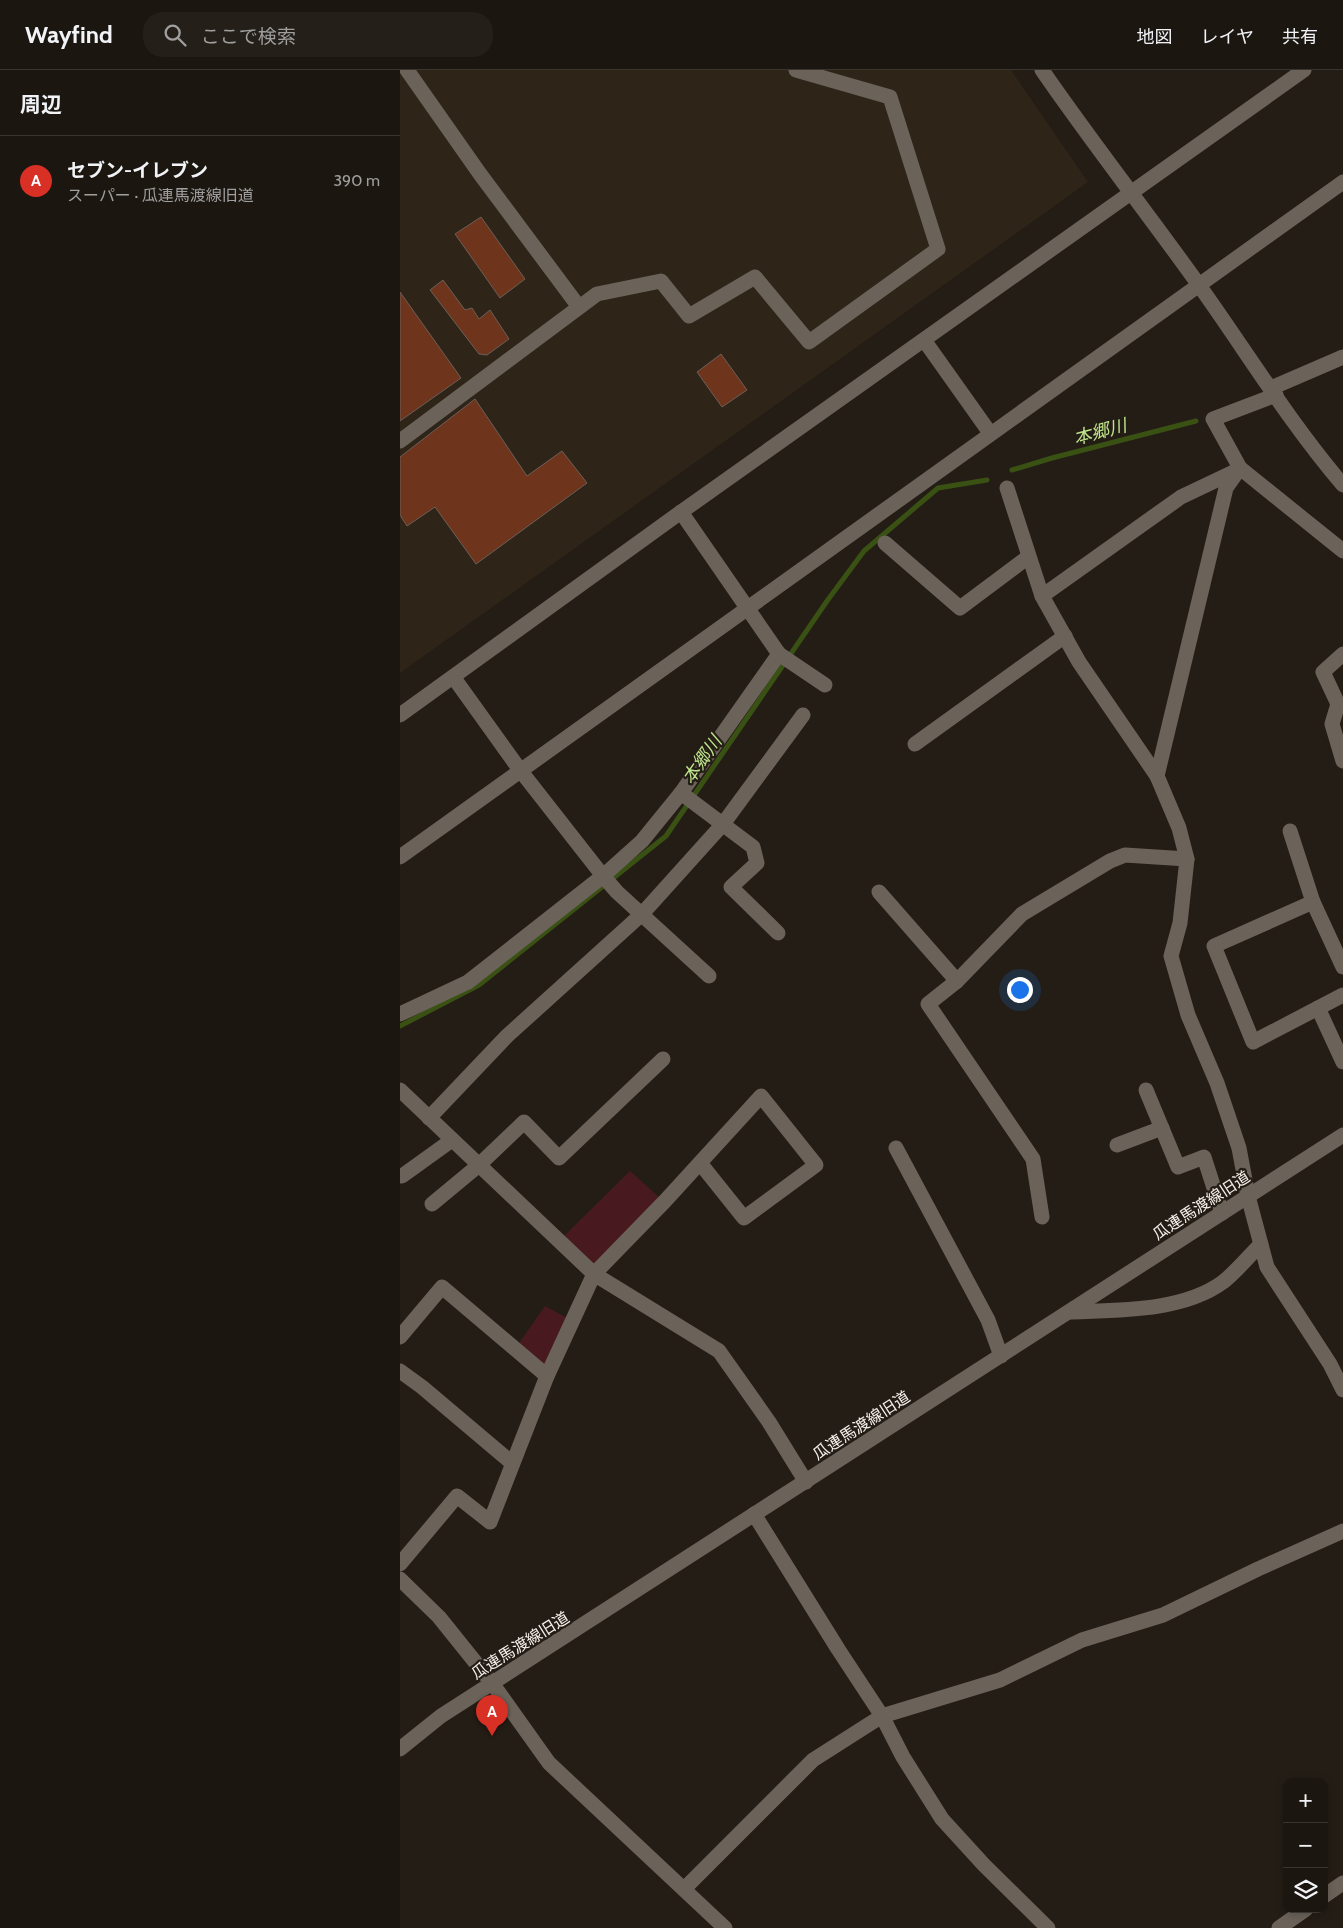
<!DOCTYPE html>
<html lang="ja">
<meta charset="utf-8">
<style>
:root{--surface:#1b1610;--page:#241f19;--text:#f1f3f6;--muted:#a09f9f;--line:#393530;--accent:#d93025}
body{margin:0;font-family:Cabin,"Noto Sans JP",sans-serif;background:var(--page);color:var(--text)}
.controls{position:absolute;right:15px;bottom:15px;display:grid;overflow:hidden;border-radius:10px;box-shadow:0 2px 8px #0003}
.controls button{width:45px;height:45px;display:grid;place-items:center;padding:0;border:0;border-bottom:1px solid var(--line);background:var(--surface);color:var(--text);font:25px sans-serif}
.you{position:absolute;left:619px;top:919px;width:18px;height:18px;margin:-12px;border:4px solid #fff;border-radius:50%;background:#1a73e8;box-shadow:0 0 0 8px #1a73e833}
.badge{display:grid;place-items:center;width:32px;height:32px;border-radius:50%;background:var(--accent);color:#fff;font-size:16px;font-weight:700}
.pin{position:absolute;translate:-50% -41px;filter:drop-shadow(0 1px 2px #0008)}
.pin::after{content:'';position:absolute;top:26px;width:18px;height:15px;background:inherit;clip-path:polygon(0 0,100% 0,50% 100%)}
.list{margin:0;padding:0;list-style:none}
h2{display:flex;justify-content:space-between;align-items:center;height:65px;margin:0;padding:0 20px;font-size:21px}
h2 small{font-size:16px;font-weight:400;color:var(--muted)}
.list li{display:grid;grid-template-columns:32px 1fr auto;gap:15px;align-items:center;box-sizing:border-box;height:90px;padding:0 20px;border-top:1px solid var(--line)}
.list b{display:block;font-size:19px;white-space:nowrap}
.list p{margin:0;font-size:16px;white-space:nowrap;color:var(--muted)}
.list em{font-size:16px;font-style:normal;color:var(--muted)}
.icon{flex:none;width:28px;height:28px;fill:none;stroke:currentColor;stroke-width:2;stroke-linecap:round;stroke-linejoin:round}
.map{position:relative;flex:none;width:943px;height:1858px;overflow:hidden}
header{display:flex;align-items:center;gap:30px;box-sizing:border-box;height:70px;padding:0 25px;background:var(--surface);border-bottom:1px solid var(--line)}
header strong{font-size:24px}
nav{display:flex;gap:28px;margin-inline-start:auto;font-size:18px}
.search{width:350px;height:45px;background:var(--page);display:flex;align-items:center;gap:12px;box-sizing:border-box;padding:0 18px;border-radius:20px;color:var(--muted);font-size:19px}
main{display:flex}
aside{flex:1;background:var(--surface)}
.map>svg:first-child{display:block}
.built{fill:#2e2417}
.green{fill:#481a20}
.lines{fill:none;stroke-linecap:round;stroke-linejoin:round}
.stream{stroke:#3a5114;stroke-width:5}
.building{fill:#6f351c;stroke:#6b5f5a}
.minor{stroke:#6b635a;stroke-width:15}
.labels{text-anchor:middle;stroke-width:4.5;stroke-linejoin:round;paint-order:stroke}
.street-label{font-size:16px;fill:#f6f1ec;stroke:#241d15}
.water-label{font-size:18px;font-style:italic;fill:#bee48c;stroke:#241d15}
</style>
<header>
<strong>Wayfind</strong>
<div class="search"><svg class="icon" aria-label="search" viewBox="0 0 24 24"><circle cx="10" cy="10" r="6"/><path d="M15 15l6 6"/></svg>ここで検索</div>
<nav><a>地図</a><a>レイヤ</a><a>共有</a></nav>
</header>
<main>
<aside>
<h2>周辺<small></small></h2>
<ul class="list">
<li><span class="badge">A</span><div><b>セブン-イレブン</b><p>スーパー · 瓜連馬渡線旧道</p></div><em>390 m</em></li>
</ul>
</aside>
<div class="map">
<svg width="943" height="1858" viewBox="0 0 943 1858">
<rect width="100%" height="100%" fill="#241d15"/>
<polygon class="built" points="0,0 611,0 688,112 0,603"/>
<g class="green">
<polygon points="230,1101 261,1129 194,1198 161,1169"/>
<polygon points="145,1236 171,1250 147,1300 117,1276"/>
</g>
<g class="lines">
<g class="stream">
<polyline points="612,400 652,388 796,351"/>
<polyline points="0,956 79,915 266,766 427,531 464,481 538,418 587,410"/>
</g>
</g>
<g class="building">
<polygon points="81,147 125,209 100,228 55,164"/>
<polygon points="43,210 65,240 72,238 79,249 90,240 109,269 87,285 79,284 30,220"/>
<polygon points="0,222 61,308 0,351"/>
<polygon points="321,284 347,320 322,337 297,302"/>
<polygon points="75,329 127,406 162,381 187,413 76,494 35,437 7,456 0,445 0,387"/>
</g>
<g class="lines">
<g class="minor">
<polyline points="7,0 80,104 179,237"/>
<path d="M642,0C693,74 749,145 801,218C848,284 890,353 943,415"/>
<polyline points="524,270 590,363"/>
<polyline points="871,318 943,287"/>
<polyline points="876,325 813,349 840,398 943,481"/>
<polyline points="0,371 197,224 261,211 289,246 355,207 409,272 538,179 490,27 396,0"/>
<polyline points="607,418 642,526 679,592 757,706 779,758 787,789 780,853 771,886 788,945 817,1013 839,1078 848,1126 867,1197 930,1294 943,1320"/>
<polyline points="485,473 560,538 628,487"/>
<polyline points="642,526 781,427 840,399"/>
<polyline points="379,584 425,615"/>
<polyline points="943,584 923,602 938,634 932,654 943,691"/>
<polyline points="54,608 120,700 203,806 217,822 309,906"/>
<polyline points="0,645 281,442 904,0"/>
<polyline points="515,674 665,566"/>
<polyline points="757,706 826,418 840,398"/>
<polyline points="281,723 353,777 357,793 331,817 378,863"/>
<polyline points="890,761 913,832"/>
<polyline points="0,787 943,112"/>
<polyline points="479,822 557,911"/>
<polyline points="943,897 913,832 814,876 853,972 943,925"/>
<polyline points="918,938 943,992"/>
<polyline points="0,944 68,912 203,806 242,771 281,723 379,584 281,442"/>
<polyline points="0,1020 194,1204 319,1281 369,1352 406,1412"/>
<polyline points="746,1020 778,1097 804,1087 822,1143"/>
<polyline points="29,1048 107,966 242,844 323,754 403,645"/>
<polyline points="717,1075 762,1058"/>
<polyline points="496,1078 588,1250 601,1286"/>
<polyline points="2,1106 52,1070"/>
<polyline points="32,1134 79,1095 124,1052 159,1088 263,989"/>
<polyline points="642,1147 633,1089 528,934 557,911 622,844 710,791 725,785 787,789"/>
<path d="M669,1242C717,1240 782,1242 823,1212C836,1202 849,1186 861,1174"/>
<polyline points="0,1267 42,1217 147,1306"/>
<polyline points="0,1301 22,1317 112,1393"/>
<polyline points="354,1444 438,1579 482,1646 503,1687 542,1749 584,1795 648,1858"/>
<polyline points="0,1494 57,1426 90,1452 147,1306 194,1204 265,1131 361,1026 416,1095 344,1148 300,1093"/>
<polyline points="0,1509 39,1547 92,1613 149,1693 325,1858"/>
<polyline points="0,1679 41,1646 943,1065"/>
<polyline points="285,1818 413,1690 482,1646 600,1610 682,1570 763,1545 858,1499 943,1461"/>
<polyline points="924,1826 943,1813"/>
<polyline points="879,1858 906,1839"/>
</g>
</g>
<g class="labels">
<g class="street-label">
<text transform="translate(801 1135) rotate(-33)" y="6">瓜連馬渡線旧道</text>
<text transform="translate(461 1355) rotate(-33)" y="6">瓜連馬渡線旧道</text>
<text transform="translate(120 1575) rotate(-32)" y="6">瓜連馬渡線旧道</text>
</g>
<g class="water-label">
<text transform="translate(700 362) rotate(-15)" y="6">本郷川</text>
<text transform="translate(302 690) rotate(-55)" y="6">本郷川</text>
</g>
</g>
</svg>
<div class="controls">
<button>+</button>
<button>−</button>
<button><svg class="icon" aria-label="layers" viewBox="0 0 24 24"><path d="M12 4l9 5-9 5-9-5zM3 14l9 5 9-5"/></svg></button>
</div>
<div class="you"></div>
<div class="pin badge" style="left:92px;top:1666px">A</div>
</div>
</main>
